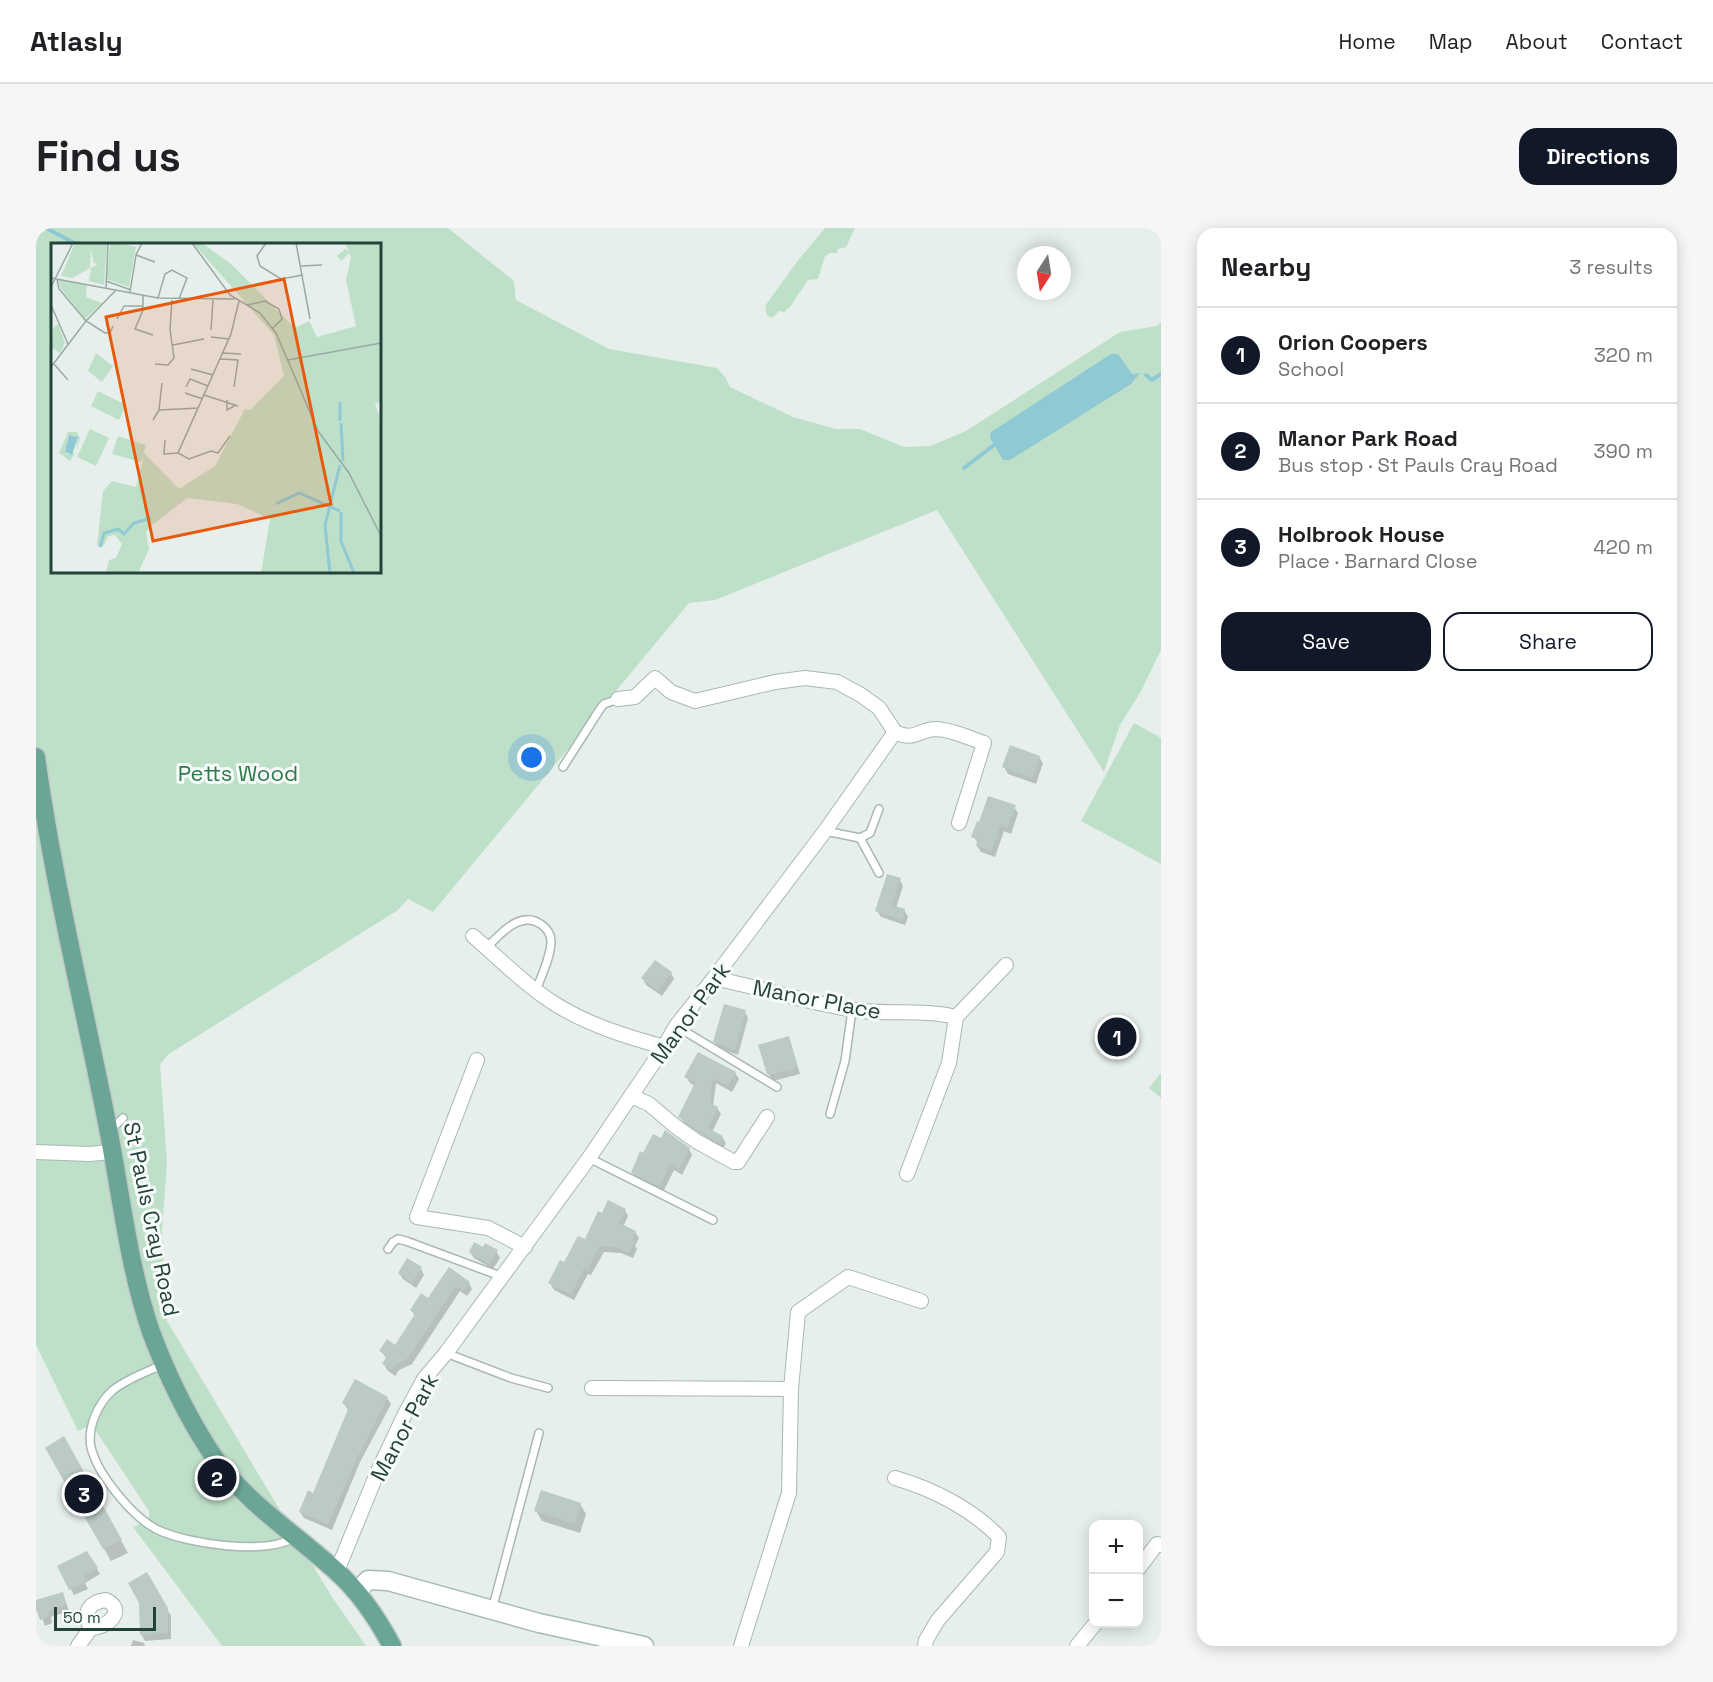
<!DOCTYPE html>
<meta charset="utf-8">
<style>
:root{--surface:#fff;--page:#f6f6f6;--text:#202124;--muted:#757577;--line:#e0e0e0;--accent:#111827}
body{margin:0;font-family:"Space Grotesk",sans-serif;background:var(--page);color:var(--text)}
.controls{position:absolute;right:18px;bottom:18px;display:grid;overflow:hidden;border-radius:12px;box-shadow:0 3px 15px #0003}
.controls button{width:54px;height:54px;display:grid;place-items:center;padding:0;border:0;border-bottom:2px solid var(--line);background:var(--surface);color:var(--text);font:30px sans-serif}
.compass{position:absolute;left:981px;top:18px;width:54px;height:54px;border-radius:50%;background:var(--surface);box-shadow:0 3px 15px #0003;rotate:192deg}
.scale{position:absolute;left:18px;bottom:15px;width:102px;box-sizing:border-box;padding-left:6px;border:3px solid #24423a;border-top:0;font-size:16px;line-height:21px;white-space:nowrap;color:#24423a;-webkit-text-stroke:4px #f7fbf9;paint-order:stroke}
.you{position:absolute;left:496px;top:530px;width:21px;height:21px;margin:-15px;border:4px solid #fff;border-radius:50%;background:#1a73e8;box-shadow:0 0 0 9px #1a73e833}
.badge{display:grid;place-items:center;width:39px;height:39px;border-radius:50%;background:var(--accent);color:#fff;font-size:20px;font-weight:700}
.pin{position:absolute;translate:-50% -50%;border:3px solid #fff;box-shadow:0 2px 6px #0006}
.list{margin:0;padding:0;list-style:none}
h2{display:flex;justify-content:space-between;align-items:center;height:78px;margin:0;padding:0 24px;font-size:26px}
h2 small{font-size:20px;font-weight:400;color:var(--muted)}
.list li{display:grid;grid-template-columns:39px 1fr auto;gap:18px;align-items:center;box-sizing:border-box;height:96px;padding:0 24px;border-top:2px solid var(--line)}
.list b{display:block;font-size:22px;white-space:nowrap}
.list p{margin:0;font-size:20px;white-space:nowrap;color:var(--muted)}
.list em{font-size:20px;font-style:normal;color:var(--muted)}
.actions{display:flex;gap:12px;padding:18px 24px}
.actions a{flex:1;padding:14px 0;border:2px solid var(--accent);border-radius:18px;text-align:center;font-size:21px;color:var(--accent)}
.actions .main{background:var(--accent);color:#fff}
.map{position:relative;flex:none;width:1125px;height:1418px;overflow:hidden;border-radius:18px}
header{display:flex;align-items:center;gap:36px;box-sizing:border-box;height:84px;padding:0 30px;background:var(--surface);border-bottom:2px solid var(--line)}
header strong{font-size:28px}
nav{display:flex;gap:33px;margin-inline-start:auto;font-size:21px}
.intro{display:flex;align-items:center;justify-content:space-between;box-sizing:border-box;height:144px;padding:0 36px}
h1{margin:0;font-size:42px}
.button{padding:15px 27px;border-radius:18px;background:var(--accent);color:#fff;font-size:21px;font-weight:700}
main{display:flex;gap:36px;padding:0 36px}
aside{flex:1;background:var(--surface);border-radius:18px;box-shadow:0 3px 15px #0003}
.map>svg:first-child{display:block}
.green{fill:#bfe0c8;fill-rule:evenodd}
.water{fill:#8ec9d4}
.shadow{fill:#0003}
.lines{fill:none;stroke-linecap:round;stroke-linejoin:round}
.stream{stroke:#8ec9d4;stroke-width:4}
.building{fill:#bbcac4}
.service-casing{stroke:#a8b8b2;stroke-width:10}
.minor-casing{stroke:#a8b8b2;stroke-width:16}
.secondary-casing{stroke:#a4bbb3;stroke-width:21}
.primary-casing{stroke:#c2cac8;stroke-width:21}
.service{stroke:#fff;stroke-width:7}
.minor{stroke:#fff;stroke-width:14}
.secondary{stroke:#fff;stroke-width:18}
.primary{stroke:#6aa596;stroke-width:18}
.labels{text-anchor:middle;stroke-width:6;stroke-linejoin:round;paint-order:stroke}
.park-label{font-size:22px;fill:#2d7a4b;stroke:#f7fbf9}
.street-label{font-size:22px;fill:#24423a;stroke:#f7fbf9}
.inset-river{fill:none;stroke:#8ec9d4;stroke-width:3}
.inset-road{fill:none;stroke:#98aaa4;stroke-width:1.5}
.view{fill:#e8590c;fill-opacity:0.15;stroke:#e8590c;stroke-width:3}
.inset-edge{fill:none;stroke:#24423a;stroke-width:3}
</style>
<header>
<strong>Atlasly</strong>
<nav><a>Home</a><a>Map</a><a>About</a><a>Contact</a></nav>
</header>
<div class="intro"><h1>Find us</h1><a class="button">Directions</a></div>
<main>
<div class="map">
<svg width="1125" height="1418" viewBox="0 0 1125 1418">
<rect width="100%" height="100%" fill="#e6efeb"/>
<g class="green">
<path d="M0,0H412L478,53L480,72L573,121L681,140L690,150L694,159L757,189L800,201H824L868,219L894,218L930,203L1084,104L1121,98L1125,94V422L1104,465L1084,497L1068,544L901,282L679,372L653,375L397,684L372,671L362,682L133,826L124,836L131,934L126,1002L131,1093L294,1366L330,1418H186L97,1299L113,1292V1283L56,1197L42,1203L0,1117ZM16,16H344V344H16Z"/>
<polygon points="789,0 819,0 810,19 802,21 801,25 794,25 789,28 782,51 772,52 754,79 748,84 743,83 736,90 731,87 729,78 760,35"/>
<polygon points="1098,495 1125,510 1125,636 1045,593"/>
<polygon points="1125,845 1125,870 1113,860"/>
</g>
<polygon class="water" points="1075,126 1082,126 1096,146 1104,145 1095,156 974,232 967,232 954,210 955,204"/>
<g class="shadow">
<polygon points="1003,529 1007,535 1000,556 972,546 968,539"/>
<polygon points="978,579 982,585 975,606 968,603 959,629 945,624 941,618 942,615 937,608"/>
<polygon points="864,652 867,658 860,680 868,682 872,689 869,697 845,689 841,683"/>
<polygon points="635,745 638,751 626,768 610,757 607,751"/>
<polygon points="709,784 712,790 702,827 682,820 678,813"/>
<polygon points="753,810 764,846 737,853 732,845"/>
<polygon points="699,845 703,851 696,864 680,855 677,878 681,880 685,886 676,904 686,909 690,915 687,921 648,895 644,889 659,858 654,855 650,849"/>
<polygon points="653,921 656,927 646,947 638,942 627,964 600,951 597,945 607,927"/>
<polygon points="589,982 592,988 587,999 599,1004 603,1010 599,1018 601,1021 597,1030 585,1025 568,1024 555,1047 552,1046 538,1072 518,1062 514,1055 549,1013 567,987"/>
<polygon points="448,1021 460,1023 464,1030 457,1041 438,1030 434,1024"/>
<polygon points="385,1041 388,1047 380,1060 367,1051 363,1045"/>
<polygon points="413,1041 433,1055 436,1061 431,1068 424,1063 376,1136 363,1142 359,1148 351,1142 348,1136 351,1131 345,1123 360,1119 379,1089 376,1082 392,1072"/>
<polygon points="351,1170 355,1176 324,1234 296,1302 268,1290 264,1284 278,1267 313,1183 307,1175"/>
<polygon points="28,1210 92,1325 75,1333 11,1220"/>
<polygon points="544,1276 550,1286 544,1305 506,1293 500,1283"/>
<polygon points="51,1325 64,1346 49,1355 52,1361 38,1367 23,1339"/>
<polygon points="111,1346 135,1388 135,1411 109,1413 105,1406"/>
<polygon points="27,1366 33,1383 15,1389 16,1395 9,1398 0,1373"/>
<polygon points="97,1412 108,1415 109,1418 95,1418"/>
</g>
<g class="lines">
<g class="stream">
<polyline points="10,0 40,16"/>
<polyline points="1110,147 1116,152 1125,146"/>
<polyline points="928,240 958,217"/>
</g>
</g>
<g class="building">
<polygon points="974,517 1004,528 996,550 966,539"/>
<polygon points="952,568 980,577 972,600 964,598 956,623 940,618 942,611 935,609 941,593 943,594"/>
<polygon points="851,646 865,650 856,677 869,681 866,692 839,683"/>
<polygon points="619,732 636,744 622,763 605,750"/>
<polygon points="688,776 710,782 699,822 677,814"/>
<polygon points="753,808 762,840 733,847 731,846 722,817"/>
<polygon points="662,824 700,844 692,858 677,850 674,875 682,879 672,900 687,908 683,916 642,889 659,855 648,849"/>
<polygon points="629,902 654,920 643,941 634,937 624,959 595,945 604,923 607,925 617,906 625,910"/>
<polygon points="572,972 590,981 583,995 600,1003 596,1012 599,1013 593,1025 581,1019 564,1018 551,1042 548,1040 535,1067 512,1055 524,1032 528,1034 542,1008 549,1011 562,983 566,985"/>
<polygon points="438,1014 447,1019 449,1015 462,1022 453,1036 433,1024"/>
<polygon points="371,1030 386,1039 376,1055 362,1045"/>
<polygon points="413,1039 434,1054 427,1063 420,1058 372,1130 360,1136 356,1142 346,1136 351,1128 343,1123 351,1111 359,1117 379,1086 374,1082 385,1065 392,1070"/>
<polygon points="319,1151 352,1169 322,1228 292,1296 263,1284 272,1262 277,1265 313,1179 306,1175"/>
<polygon points="28,1208 86,1312 67,1321 9,1220"/>
<polygon points="505,1262 545,1275 539,1296 498,1283"/>
<polygon points="51,1323 62,1340 47,1348 50,1354 33,1362 21,1338"/>
<polygon points="111,1344 132,1380 132,1405 104,1407 103,1375 92,1355"/>
<polygon points="27,1364 30,1376 12,1383 13,1389 4,1392 0,1381 0,1372"/>
</g>
<g class="lines">
<g class="service-casing">
<g id="service">
<polyline points="527,539 564,481 568,476 582,471"/>
<polyline points="789,603 824,610 834,605 843,581"/>
<polyline points="824,610 843,645"/>
<path d="M450,720C465,706 484,681 506,697C511,701 515,706 515,713C515,729 505,748 500,763"/>
<polyline points="640,798 741,859"/>
<polyline points="794,886 809,833 816,782"/>
<polyline points="72,897 81,896 87,890"/>
<polyline points="553,930 677,992"/>
<polyline points="352,1021 357,1014 362,1011 370,1013 467,1049"/>
<polyline points="410,1125 475,1150 512,1160"/>
<path d="M126,1137C110,1144 91,1151 77,1162C62,1175 51,1200 55,1219C61,1246 96,1288 120,1301C150,1316 228,1327 258,1310"/>
<polyline points="456,1382 503,1205"/>
</g>
</g>
<g class="minor-casing">
<g id="minor">
<path d="M859,504C879,514 882,501 901,501C917,502 933,510 948,515L923,595"/>
<path d="M437,708C465,732 492,760 524,779C556,798 592,809 628,819"/>
<path d="M678,750C724,760 773,775 819,782C853,787 887,781 920,789L970,737"/>
<polyline points="441,832 381,989 452,1000 489,1019"/>
<polyline points="595,868 613,876 639,898 660,913 698,934 702,934 731,889"/>
<polyline points="0,924 53,926 76,924"/>
<polyline points="871,946 913,835 920,789"/>
<polyline points="556,1160 755,1161"/>
<path d="M859,1250C897,1261 936,1281 963,1309L961,1324L902,1392L890,1412L889,1418"/>
<polyline points="1102,1341 1121,1316 1125,1317"/>
<polyline points="301,1343 342,1243 369,1186 388,1151 410,1125 553,930 628,819 640,798 678,750 789,603 859,504 843,480 825,467 801,454 769,450 739,454 659,473 635,464 619,450 599,469 582,471"/>
<path d="M70,1372C91,1382 72,1400 55,1400C46,1385 53,1374 70,1372Z"/>
<polyline points="42,1418 55,1400"/>
<polyline points="705,1418 753,1265 755,1161 762,1084 812,1049 885,1073"/>
<polyline points="1041,1418 1059,1396"/>
</g>
</g>
<g class="secondary-casing">
<polyline id="secondary" points="321,1364 332,1352 352,1353 503,1395 608,1418"/>
</g>
<g class="primary-casing">
<path id="primary" d="M0,529C17,653 47,773 71,895C85,964 92,1037 115,1104C130,1144 149,1184 172,1220C205,1272 256,1303 300,1343C324,1364 341,1390 356,1418"/>
</g>
<use href="#service" class="service"/>
<use href="#minor" class="minor"/>
<use href="#secondary" class="secondary"/>
<use href="#primary" class="primary"/>
</g>
<g class="labels">
<g class="park-label">
<text x="202" y="553">Petts Wood</text>
</g>
<g class="street-label">
<text transform="translate(781 771) rotate(11)" y="8">Manor Place</text>
<text transform="translate(654 785) rotate(-54)" y="8">Manor Park</text>
<text transform="translate(116 991) rotate(78)" y="8">St Pauls Cray Road</text>
<text transform="translate(368 1199) rotate(-62)" y="8">Manor Park</text>
</g>
</g>
<g transform="translate(15 15)">
<rect width="330" height="330" fill="#e6efeb"/>
<path d="M24,0H56L53,42L38,38L40,25L47,21L43,20L40,7L39,25L21,35L10,33ZM69,0L85,4L78,44L55,36L59,1ZM142,0H151L180,21L244,85L258,78L266,94L305,83L295,37L300,14L298,10L290,18L286,13L294,6L298,9L294,0H330V159L324,161L330,177V330H210L219,276L186,261L136,255L100,283L95,289L98,306L87,330H55L58,317L65,315L71,301L64,292L57,293L52,304L46,302L52,248L61,238L85,244L93,213L90,219L61,211L67,193L95,202L93,210L128,246L164,223L194,166L199,167L233,133L223,92ZM7,37L36,41L35,54L51,60L34,76L10,46ZM7,81L14,100L9,110L0,104V87ZM45,110L62,123L51,139L37,128ZM47,148L75,162L68,177L40,163ZM39,186L58,195L45,223L26,214ZM17,189H26L29,195L25,209L27,194L17,193L15,211L24,210L19,218L8,210Z" fill="#bfe0c8"/>
<path d="M18,192L27,194L21,212L14,209Z" fill="#8ec9d4"/>
<path class="inset-river" d="M289,159V178M290,180L292,218M225,261L248,250L289,268M290,269V298L303,330M49,304L53,290L67,286L73,291L83,280L100,275M279,330L274,282L289,222"/>
<path class="inset-road" d="M141,0L179,52L209,70L225,90L267,188L298,230L330,293M215,0L206,13L209,23L230,36L252,32M245,0L259,76M85,12L104,19M250,23L271,22M0,35L107,55L184,56M6,36L8,46L35,78L54,90H59L62,83M55,38L80,47M0,44L22,0M55,45L57,0M79,49L85,12L91,0M92,52V67L84,86L102,92M107,55L114,31L121,27L136,35L128,56M0,62L17,101M196,62L214,58L228,66L231,76L222,85M66,76L73,63H92M160,87L162,57M160,94L178,96M122,102L153,96M171,110L190,111M169,116L187,117L183,144M237,117L330,100M3,121L17,137M104,121L117,122L123,115L119,86L121,57M0,124L35,78L65,47M140,126L162,132M135,144L139,136L157,143M134,150L152,156M153,152L187,163M176,157V167L185,162M108,167L111,140M102,177L108,167L148,165M179,193L167,210L160,208L138,216L127,210L180,91L188,58M114,197L113,211L127,210"/>
<path class="view" d="M233,36L280,261L102,298L55,74Z"/>
<rect width="330" height="330" class="inset-edge"/>
</g>
</svg>
<div class="controls">
<button>+</button>
<button>−</button>
</div>
<svg class="compass" viewBox="-18 -18 36 36"><path d="M0-13l5 13h-10z" fill="#e53935"/><path d="M0 13l5-13h-10z" fill="#757577"/></svg>
<div class="scale">50 m</div>
<div class="you"></div>
<div class="pin badge" style="left:1081px;top:809px">1</div>
<div class="pin badge" style="left:181px;top:1250px">2</div>
<div class="pin badge" style="left:48px;top:1266px">3</div>
</div>
<aside>
<h2>Nearby<small>3 results</small></h2>
<ul class="list">
<li><span class="badge">1</span><div><b>Orion Coopers</b><p>School</p></div><em>320 m</em></li>
<li><span class="badge">2</span><div><b>Manor Park Road</b><p>Bus stop · St Pauls Cray Road</p></div><em>390 m</em></li>
<li><span class="badge">3</span><div><b>Holbrook House</b><p>Place · Barnard Close</p></div><em>420 m</em></li>
</ul>
<div class="actions"><a class="main">Save</a><a>Share</a></div>
</aside>
</main>
